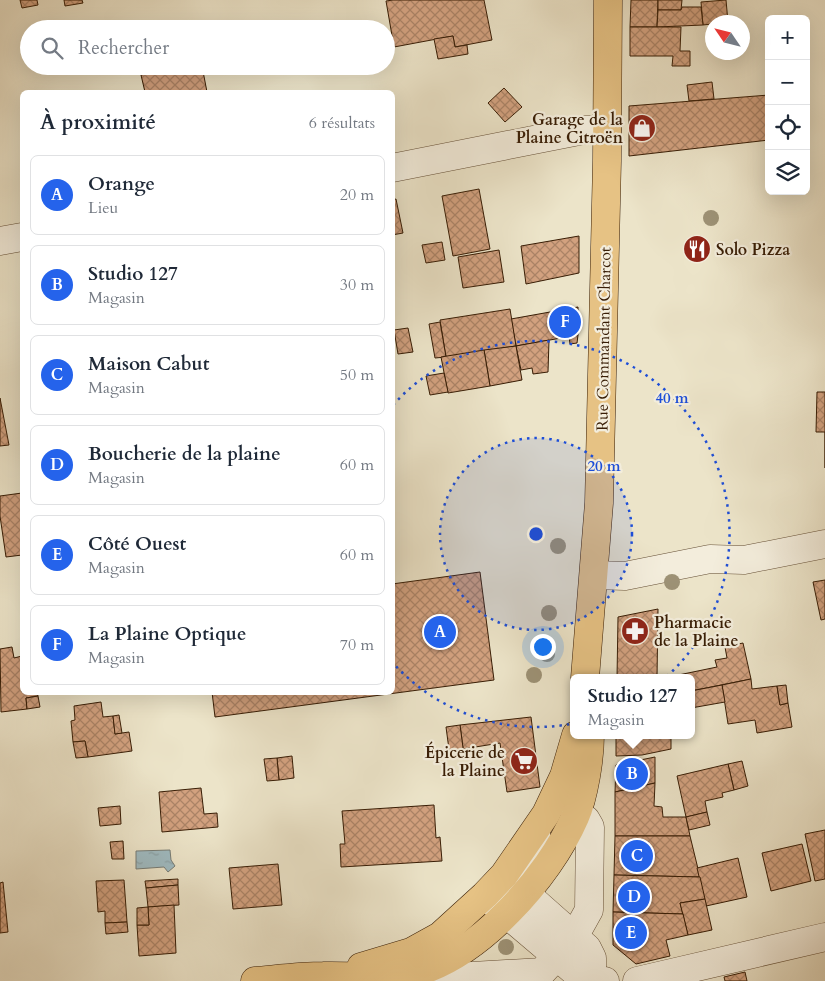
<!DOCTYPE html>
<html lang="fr">
<meta charset="utf-8">
<style>
:root{--surface:#fff;--page:#f6f6f7;--text:#1f2937;--muted:#747a83;--line:#e0e1e3;--accent:#2563eb}
body{margin:0;font-family:Cardo,serif;background:var(--page);color:var(--text)}
.controls{position:absolute;right:15px;top:15px;display:grid;overflow:hidden;border-radius:8px;box-shadow:0 5px 20px #0002}
.controls button{width:45px;height:45px;display:grid;place-items:center;padding:0;border:0;border-bottom:1px solid var(--line);background:var(--surface);color:var(--text);font:25px sans-serif}
.compass{position:absolute;left:705px;top:15px;width:45px;height:45px;border-radius:50%;background:var(--surface);box-shadow:0 5px 20px #0002;rotate:305deg}
.you{position:absolute;left:542px;top:646px;width:18px;height:18px;margin:-12px;border:4px solid #fff;border-radius:50%;background:#1a73e8;box-shadow:0 0 0 8px #1a73e833}
.badge{display:grid;place-items:center;width:32px;height:32px;border-radius:50%;background:var(--accent);color:#fff;font-size:16px;font-weight:700}
.pin{position:absolute;translate:-50% -50%;border:2px solid #fff;box-shadow:0 1px 5px #0006}
.popup{position:absolute;left:570px;top:674px;width:125px;height:65px;box-sizing:border-box;display:grid;place-content:center;border-radius:8px;background:var(--surface);filter:drop-shadow(0 1px 4px #0005);font-size:16px;white-space:nowrap;color:var(--muted)}
.popup b{font-size:19px;color:var(--text)}
.popup::after{content:'';position:absolute;left:50%;top:100%;margin-left:-10px;border:10px solid transparent;border-top-color:var(--surface)}
.list{margin:0;padding:0;list-style:none}
h2{display:flex;justify-content:space-between;align-items:center;height:65px;margin:0;padding:0 20px;font-size:21px}
h2 small{font-size:16px;font-weight:400;color:var(--muted)}
.list li{display:grid;grid-template-columns:32px 1fr auto;gap:15px;align-items:center;box-sizing:border-box;height:80px;margin:0 10px 10px;padding:0 10px;border:1px solid var(--line);border-radius:8px}
.list b{display:block;font-size:19px;white-space:nowrap}
.list p{margin:0;font-size:16px;white-space:nowrap;color:var(--muted)}
.list em{font-size:16px;font-style:normal;color:var(--muted)}
.icon{flex:none;width:28px;height:28px;fill:none;stroke:currentColor;stroke-width:2;stroke-linecap:round;stroke-linejoin:round}
.map{position:relative;flex:none;width:825px;height:981px;overflow:hidden}
.search{position:absolute;background:var(--surface);box-shadow:0 5px 20px #0002;left:20px;top:20px;width:375px;height:55px;display:flex;align-items:center;gap:12px;box-sizing:border-box;padding:0 18px;border-radius:28px;color:var(--muted);font-size:19px}
.panel{position:absolute;background:var(--surface);box-shadow:0 5px 20px #0002;left:20px;top:90px;width:375px;height:605px;border-radius:8px}
.map>svg:first-child{display:block}
.water{fill:url(#water-ripples);stroke:#767c76}
.building{fill:url(#building-cross-hatch);stroke:#381d05}
.lines{fill:none;stroke-linecap:round;stroke-linejoin:round}
.minor-casing{stroke:#654f36;stroke-width:29}
.tertiary-casing{stroke:#654f36;stroke-width:29}
.primary-casing{stroke:#381d05;stroke-width:29}
.minor{stroke:#f3eddc;stroke-width:28}
.tertiary{stroke:#f3eddc;stroke-width:28}
.primary{stroke:#e6c284;stroke-width:28}
.tree{fill:#9d9276}
.ring{fill:none;stroke:#1d4ed8;stroke-width:2.5;stroke-dasharray:2.5 5}
.labels{text-anchor:middle;stroke-width:4.5;stroke-linejoin:round;paint-order:stroke}
.poi-label{font-size:16px;font-weight:bold;fill:#381d05;stroke:#f3eddc;text-anchor:end}
.street-label{font-size:16px;fill:#381d05;stroke:#f3eddc}
.centre{fill:#1d4ed8;stroke:#f3eddc;stroke-width:2.5}
.ring-label{font-size:15px;text-anchor:middle;font-weight:bold;fill:#1d4ed8;stroke:#f3eddc;stroke-width:4.5;stroke-linejoin:round;paint-order:stroke}
</style>
<div class="map">
<svg width="825" height="981" viewBox="0 0 825 981">
<defs>
<pattern id="water-ripples" width="26" height="14" patternUnits="userSpaceOnUse" patternTransform="scale(1.25)"><rect width="26" height="14" fill="#9fbbc2"/><path d="M2 4q2-2 4 0t4 0M15 11q2-2 4 0t4 0" fill="none" stroke="#8aa0a5"/></pattern>
<pattern id="building-cross-hatch" width="8" height="8" patternUnits="userSpaceOnUse" patternTransform="scale(1.25)"><rect width="8" height="8" fill="#d2a17f"/><path d="M0 0l8 8M0 8l8-8" fill="none" stroke="#ab8366"/></pattern>
</defs>
<rect width="100%" height="100%" fill="#ece4c9"/>
<filter id="stains"><feTurbulence type="fractalNoise" baseFrequency=".004" numOctaves="4"/><feColorMatrix values="0 0 0 0 .2 0 0 0 0 .09 0 0 0 0 .02 0 0 0 .5 -.17"/></filter>
<radialGradient id="worn" r=".72"><stop offset=".6" stop-color="#630" stop-opacity="0"/><stop offset="1" stop-color="#630" stop-opacity=".3"/></radialGradient>
<polygon class="water" points="170,850 171,860 175,866 168,872 164,867 136,869 136,851"/>
<g class="building">
<polygon points="20,0 37,0 38,5 22,8"/>
<polygon points="64,0 82,0 83,3 65,6"/>
<polygon points="393,0 484,0 492,40 455,47 453,36 394,47 386,1"/>
<polygon points="631,0 658,0 657,27 630,27"/>
<polygon points="658,0 682,0 681,10 658,10"/>
<polygon points="726,0 728,22 703,25 701,2"/>
<polygon points="682,7 701,7 703,25 657,27 658,10 681,10"/>
<polygon points="630,27 681,27 680,51 690,51 690,66 672,66 673,56 630,56"/>
<polygon points="453,36 455,47 467,45 468,54 438,59 434,39"/>
<polygon points="190,66 202,66 207,92 145,92 141,75"/>
<polygon points="712,82 714,99 689,101 687,85"/>
<polygon points="504,88 522,107 505,122 488,103"/>
<polygon points="769,95 769,140 629,156 629,106"/>
<polygon points="479,189 490,249 453,256 442,196"/>
<polygon points="396,199 403,233 392,235 392,200"/>
<polygon points="579,236 579,273 526,284 521,246"/>
<polygon points="442,242 445,260 426,263 422,245"/>
<polygon points="499,250 504,282 463,288 458,257"/>
<polygon points="578,307 578,335 516,346 511,319"/>
<polygon points="510,309 516,346 446,357 440,320"/>
<polygon points="440,322 446,357 435,358 429,324"/>
<polygon points="408,328 413,352 398,354 394,330"/>
<polygon points="578,335 577,343 570,344 569,336"/>
<polygon points="549,340 548,372 533,374 532,368 521,370 516,346"/>
<polygon points="516,346 522,380 490,386 484,350"/>
<polygon points="484,350 490,386 448,393 441,357"/>
<polygon points="444,373 448,392 430,395 426,376"/>
<polygon points="817,392 825,392 825,468 825,432 816,432"/>
<polygon points="0,398 9,445 0,446"/>
<polygon points="22,493 22,555 6,557 0,516 0,496"/>
<polygon points="480,572 494,680 215,717 212,692 392,692 392,584"/>
<polygon points="825,580 825,619 821,620 813,582"/>
<polygon points="658,609 657,678 617,678 618,617"/>
<polygon points="743,643 751,679 691,691 691,678 664,678 717,667 715,660 727,658 725,647"/>
<polygon points="12,647 14,658 22,656 22,692 37,692 38,696 26,698 27,709 1,712 0,649"/>
<polygon points="751,679 752,689 777,686 780,705 788,703 792,727 757,733 755,720 728,724 722,685"/>
<polygon points="722,685 725,702 691,708 691,691"/>
<polygon points="786,685 788,703 780,705 777,686"/>
<polygon points="38,696 40,707 27,709 26,698"/>
<polygon points="101,702 103,717 113,716 115,734 129,732 132,751 88,757 85,741 73,742 71,721 75,720 74,706"/>
<polygon points="119,715 122,733 115,734 113,716"/>
<polygon points="531,717 540,787 507,792 500,743 463,749 460,725"/>
<polygon points="460,725 464,755 450,757 446,727"/>
<polygon points="616,735 671,735 671,749 642,755 616,756"/>
<polygon points="85,741 88,757 76,758 73,742"/>
<polygon points="292,756 294,778 279,780 277,758"/>
<polygon points="655,757 655,783 615,792 616,765"/>
<polygon points="277,758 279,780 267,781 264,759"/>
<polygon points="742,761 748,786 734,790 728,764"/>
<polygon points="728,764 734,790 722,793 723,797 705,801 707,812 686,817 677,776"/>
<polygon points="655,783 654,806 662,807 663,817 686,817 690,836 615,836 615,792"/>
<polygon points="201,788 204,814 217,813 218,827 162,832 159,792"/>
<polygon points="434,805 436,838 440,837 442,861 341,867 340,844 345,844 342,811"/>
<polygon points="120,806 121,824 100,826 98,808"/>
<polygon points="707,812 710,825 689,830 686,817"/>
<polygon points="825,830 825,879 815,881 805,834"/>
<polygon points="615,836 690,836 700,877 614,875"/>
<polygon points="123,841 124,859 112,859 110,842"/>
<polygon points="802,844 811,881 771,891 762,853"/>
<polygon points="738,858 747,897 706,906 697,868"/>
<polygon points="278,864 282,905 233,909 229,868"/>
<polygon points="614,875 700,877 705,899 680,903 683,914 613,912"/>
<polygon points="178,879 178,885 146,888 145,881"/>
<polygon points="124,880 127,922 105,923 105,911 98,912 96,881"/>
<polygon points="3,882 8,932 0,933 0,883"/>
<polygon points="178,885 179,905 148,907 146,888"/>
<polygon points="705,899 712,930 688,935 680,903"/>
<polygon points="174,905 176,953 139,956 137,925 149,925 148,907"/>
<polygon points="148,907 149,925 137,925 137,908"/>
<polygon points="613,912 683,914 688,935 666,940 670,956 636,964 613,945"/>
<polygon points="127,922 128,932 106,934 105,923"/>
<polygon points="745,972 747,981 725,981 724,977"/>
</g>
<g class="lines">
<g class="minor-casing">
<g id="minor">
<polyline points="392,168 584,130 607,130"/>
<polyline points="0,241 22,237"/>
<polyline points="594,575 625,576 710,559 744,560 825,544"/>
<polyline points="416,972 438,978 542,972 574,937 589,910 590,827 586,820 575,816"/>
</g>
</g>
<g class="tertiary-casing">
<g id="tertiary">
<polyline points="536,831 537,854 495,904 573,970 592,979 605,981"/>
<polyline points="508,878 587,948 592,958 592,979"/>
<polyline points="637,981 825,937"/>
</g>
</g>
<g class="primary-casing">
<g id="primary">
<polyline points="585,678 599,503 607,161 608,0"/>
<polyline points="361,967 411,952 440,936 485,895 504,875 546,814 564,776 576,735"/>
<path d="M255,981C278,979 301,976 323,976C353,975 384,980 413,973C478,957 549,877 575,817C584,796 590,758 590,735"/>
</g>
</g>
<use href="#minor" class="minor"/>
<use href="#tertiary" class="tertiary"/>
<use href="#primary" class="primary"/>
</g>
<g class="tree">
<circle cx="711" cy="218" r="8"/>
<circle cx="558" cy="546" r="8"/>
<circle cx="672" cy="582" r="8"/>
<circle cx="549" cy="613" r="8"/>
<circle cx="547" cy="654" r="8"/>
<circle cx="534" cy="675" r="8"/>
<circle cx="506" cy="947" r="8"/>
</g>
<circle cx="536" cy="534" r="96" fill="#1d4ed8" fill-opacity=".12"/>
<g class="ring">
<circle cx="536" cy="534" r="96"/>
<path d="M393 405A193 193 0 1 1 393 663"/>
</g>
<defs>
<g id="shop-disc" transform="scale(1.4375)"><circle r="9.5" fill="#8f2418" stroke="#f3eddc"/><path d="M-5-2.5h2.3a2.7 3.5 0 0 1 5.4 0H5L5.5 6h-11ZM-1.5-2.5h3a1.5 2.3 0 0 0-3 0Z" fill="#fff"/></g>
<g id="restaurant-disc" transform="scale(1.4375)"><circle r="9.5" fill="#8f2418" stroke="#f3eddc"/><path d="M-5-6h1v4h1v-4h1v4h1v-4h1v5L-1.5 .5V6h-2V.5L-5-1ZM5-6V6H3V1.5H1.5Q1.5-4 5-6Z" fill="#fff"/></g>
<g id="pharmacy-disc" transform="scale(1.4375)"><circle r="9.5" fill="#8f2418" stroke="#f3eddc"/><path d="M-2-6h4v4h4v4h-4v4h-4v-4h-4v-4h4Z" fill="#fff"/></g>
<g id="supermarket-disc" transform="scale(1.4375)"><circle r="9.5" fill="#8f2418" stroke="#f3eddc"/><path d="M-6-5.5h2.5l.6 2H6L4.5 2H-2.5L-4.4-4H-6ZM-1.5 3.2a1.3 1.3 0 1 0 .1 0ZM3 3.2a1.3 1.3 0 1 0 .1 0Z" fill="#fff"/></g>
</defs>
<g fill-rule="evenodd">
<use href="#shop-disc" x="642" y="128"/>
<use href="#restaurant-disc" x="697" y="249"/>
<use href="#pharmacy-disc" x="635" y="631"/>
<use href="#supermarket-disc" x="524" y="761"/>
</g>
<g class="labels">
<g class="poi-label">
<text x="623" y="125">Garage de la<tspan x="623" dy="18">Plaine Citroën</tspan></text>
<text x="716" y="255" text-anchor="start">Solo Pizza</text>
<text x="654" y="628" text-anchor="start">Pharmacie<tspan x="654" dy="18">de la Plaine</tspan></text>
<text x="505" y="758">Épicerie de<tspan x="505" dy="18">la Plaine</tspan></text>
</g>
<g class="street-label">
<text transform="translate(603 339) rotate(-89)" y="6">Rue Commandant Charcot</text>
</g>
</g>
<circle cx="536" cy="534" r="8" class="centre"/>
<g class="ring-label">
<text x="672" y="403">40 m</text>
<text x="604" y="471">20 m</text>
</g>
<rect width="100%" height="100%" filter="url(#stains)"/>
<rect width="100%" height="100%" fill="url(#worn)"/>
</svg>
<div class="controls">
<button>+</button>
<button>−</button>
<button><svg class="icon" aria-label="locate" viewBox="0 0 24 24"><circle cx="12" cy="12" r="6"/><path d="M12 2v4M12 18v4M2 12h4M18 12h4"/></svg></button>
<button><svg class="icon" aria-label="layers" viewBox="0 0 24 24"><path d="M12 4l9 5-9 5-9-5zM3 14l9 5 9-5"/></svg></button>
</div>
<svg class="compass" viewBox="-18 -18 36 36"><path d="M0-13l5 13h-10z" fill="#e53935"/><path d="M0 13l5-13h-10z" fill="#747a83"/></svg>
<div class="you"></div>
<div class="pin badge" style="left:440px;top:632px">A</div>
<div class="pin badge" style="left:632px;top:774px">B</div>
<div class="popup"><b>Studio 127</b>Magasin</div>
<div class="pin badge" style="left:637px;top:856px">C</div>
<div class="pin badge" style="left:634px;top:897px">D</div>
<div class="pin badge" style="left:631px;top:933px">E</div>
<div class="pin badge" style="left:565px;top:322px">F</div>
<div class="search"><svg class="icon" aria-label="search" viewBox="0 0 24 24"><circle cx="10" cy="10" r="6"/><path d="M15 15l6 6"/></svg>Rechercher</div>
<section class="panel">
<h2>À proximité<small>6 résultats</small></h2>
<ul class="list">
<li><span class="badge">A</span><div><b>Orange</b><p>Lieu</p></div><em>20 m</em></li>
<li><span class="badge">B</span><div><b>Studio 127</b><p>Magasin</p></div><em>30 m</em></li>
<li><span class="badge">C</span><div><b>Maison Cabut</b><p>Magasin</p></div><em>50 m</em></li>
<li><span class="badge">D</span><div><b>Boucherie de la plaine</b><p>Magasin</p></div><em>60 m</em></li>
<li><span class="badge">E</span><div><b>Côté Ouest</b><p>Magasin</p></div><em>60 m</em></li>
<li><span class="badge">F</span><div><b>La Plaine Optique</b><p>Magasin</p></div><em>70 m</em></li>
</ul>
</section>
</div>
